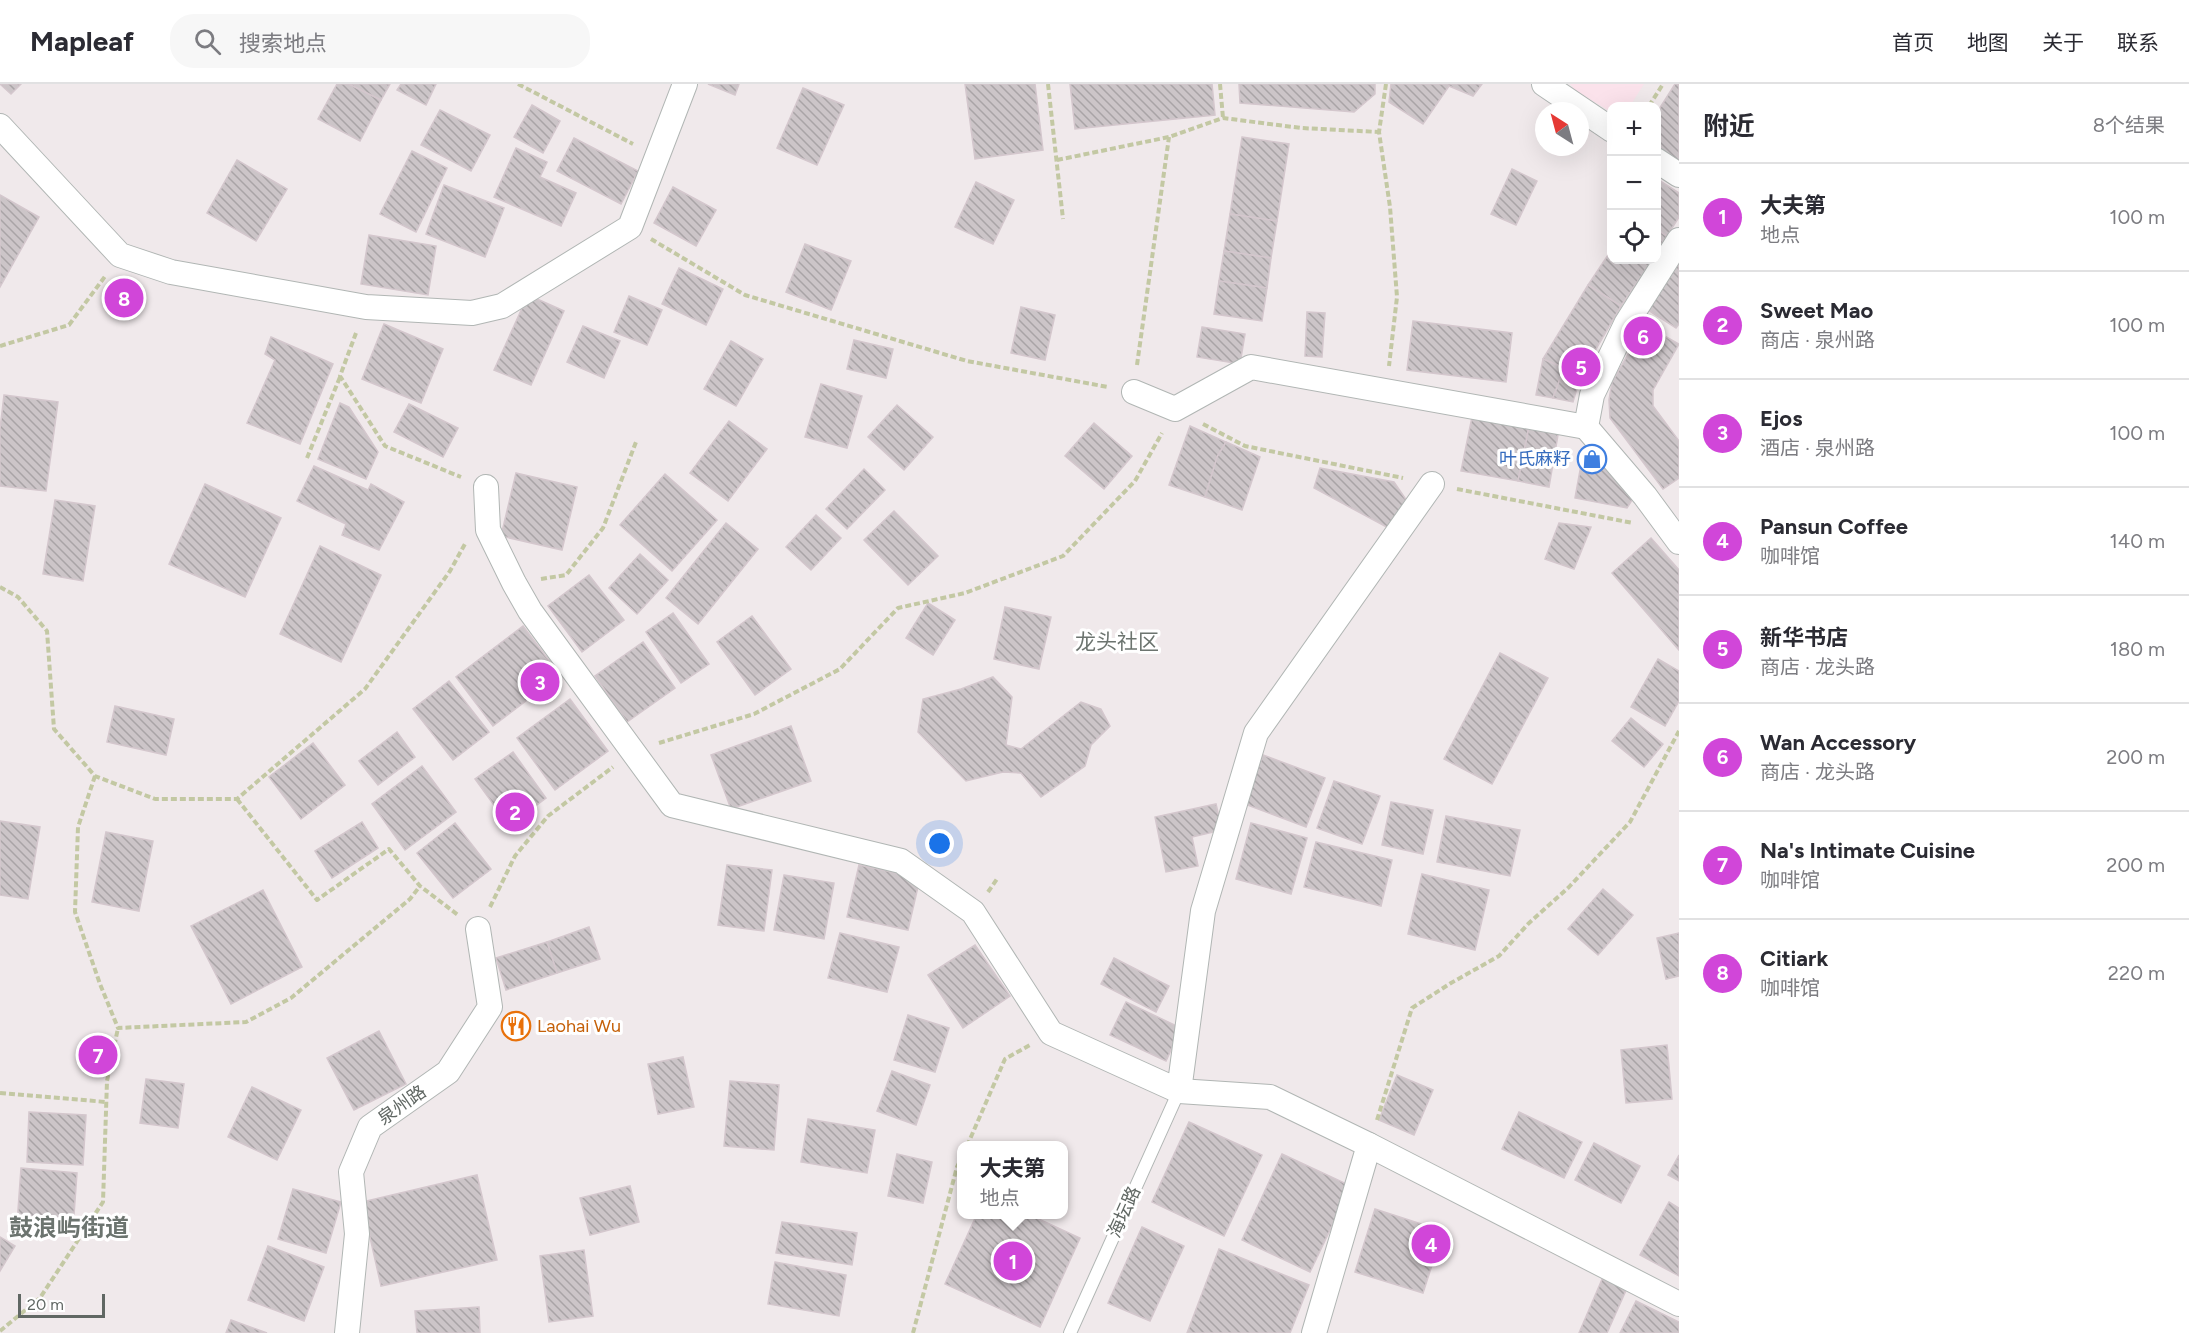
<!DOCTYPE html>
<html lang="zh">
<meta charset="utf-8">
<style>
:root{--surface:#fff;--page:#f7f7f7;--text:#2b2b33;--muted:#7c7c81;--line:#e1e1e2;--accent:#d146d9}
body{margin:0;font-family:Figtree,"Noto Sans SC",sans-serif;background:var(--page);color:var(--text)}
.controls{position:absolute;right:18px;top:18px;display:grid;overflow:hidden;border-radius:12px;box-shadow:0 6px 24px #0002}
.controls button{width:54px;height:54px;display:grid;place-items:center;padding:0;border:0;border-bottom:2px solid var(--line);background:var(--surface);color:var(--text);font:30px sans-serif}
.compass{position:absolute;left:1535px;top:18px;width:54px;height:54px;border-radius:50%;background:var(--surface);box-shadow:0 6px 24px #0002;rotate:324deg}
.scale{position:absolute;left:18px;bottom:15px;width:87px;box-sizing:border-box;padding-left:6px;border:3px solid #606763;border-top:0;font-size:16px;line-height:21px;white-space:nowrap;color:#606763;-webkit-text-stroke:4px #fff;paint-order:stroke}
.you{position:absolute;left:940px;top:760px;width:21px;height:21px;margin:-15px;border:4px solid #fff;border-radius:50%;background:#1a73e8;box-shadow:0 0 0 9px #1a73e833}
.badge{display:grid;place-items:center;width:39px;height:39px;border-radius:50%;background:var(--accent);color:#fff;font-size:20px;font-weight:700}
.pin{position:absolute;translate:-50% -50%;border:3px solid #fff;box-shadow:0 2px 6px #0006}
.popup{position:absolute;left:957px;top:1057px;width:111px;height:78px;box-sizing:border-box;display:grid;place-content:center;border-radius:12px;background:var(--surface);filter:drop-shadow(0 2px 4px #0005);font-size:20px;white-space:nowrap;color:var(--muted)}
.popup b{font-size:22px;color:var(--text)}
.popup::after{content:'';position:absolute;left:50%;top:100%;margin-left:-12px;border:12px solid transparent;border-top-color:var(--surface)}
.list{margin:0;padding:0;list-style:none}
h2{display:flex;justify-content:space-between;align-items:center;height:78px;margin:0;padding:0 24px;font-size:26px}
h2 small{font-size:20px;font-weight:400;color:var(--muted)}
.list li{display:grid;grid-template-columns:39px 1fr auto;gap:18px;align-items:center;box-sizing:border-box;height:108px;padding:0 24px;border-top:2px solid var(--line)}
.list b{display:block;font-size:22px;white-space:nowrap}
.list p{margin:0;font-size:20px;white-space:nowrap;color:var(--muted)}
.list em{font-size:20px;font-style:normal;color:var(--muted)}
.icon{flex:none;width:33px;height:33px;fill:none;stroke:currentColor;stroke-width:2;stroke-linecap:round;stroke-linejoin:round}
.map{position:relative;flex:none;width:1679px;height:1249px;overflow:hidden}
header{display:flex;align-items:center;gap:36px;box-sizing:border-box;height:84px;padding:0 30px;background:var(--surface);border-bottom:2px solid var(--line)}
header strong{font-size:28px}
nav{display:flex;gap:33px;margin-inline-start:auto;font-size:21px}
.search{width:420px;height:54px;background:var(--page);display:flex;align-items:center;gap:15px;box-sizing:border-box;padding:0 21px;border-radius:24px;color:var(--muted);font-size:22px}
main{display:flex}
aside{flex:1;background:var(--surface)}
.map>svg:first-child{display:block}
.commercial{fill:#fbe2eb}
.building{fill:url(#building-back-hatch);stroke:#d4c7cd;stroke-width:1.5}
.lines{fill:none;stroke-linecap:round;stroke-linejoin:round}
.lane-casing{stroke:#b1b6b4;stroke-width:14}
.street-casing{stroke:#b1b6b4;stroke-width:26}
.path{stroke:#c3c8a3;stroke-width:4;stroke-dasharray:6 3;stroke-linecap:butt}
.lane{stroke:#fff;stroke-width:12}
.street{stroke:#fff;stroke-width:24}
.labels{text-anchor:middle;stroke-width:6;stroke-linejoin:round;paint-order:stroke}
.shop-label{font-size:18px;fill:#366cbe;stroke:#fff;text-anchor:end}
.food-label{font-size:18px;fill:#c56008;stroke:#fff;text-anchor:start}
.street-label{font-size:18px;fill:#606763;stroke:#fff}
.quarter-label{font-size:21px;fill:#6c746f;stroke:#fff}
.district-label{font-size:24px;font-weight:bold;fill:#6c746f;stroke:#fff}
</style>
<header>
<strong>Mapleaf</strong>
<div class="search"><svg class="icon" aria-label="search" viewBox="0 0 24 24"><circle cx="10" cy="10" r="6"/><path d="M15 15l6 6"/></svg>搜索地点</div>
<nav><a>首页</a><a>地图</a><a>关于</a><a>联系</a></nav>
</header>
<main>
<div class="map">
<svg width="1679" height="1249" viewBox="0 0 1679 1249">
<defs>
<pattern id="building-back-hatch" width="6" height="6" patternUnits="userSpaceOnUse" patternTransform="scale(1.5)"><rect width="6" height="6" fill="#ccc5c8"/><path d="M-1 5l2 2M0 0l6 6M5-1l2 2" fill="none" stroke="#a9a4a6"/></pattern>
</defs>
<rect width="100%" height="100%" fill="#f0e9eb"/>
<polygon class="commercial" points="1570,0 1644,0 1630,22 1612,22 1611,28 1573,5 1573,3"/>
<g class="building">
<polygon points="0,0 21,0 11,10"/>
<polygon points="337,0 349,0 381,16 360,57 318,35"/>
<polygon points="349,0 390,0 381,16"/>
<polygon points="401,0 436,0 426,21 397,6"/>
<polygon points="708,0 739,0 735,11"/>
<polygon points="965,0 1035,0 1043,66 975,75"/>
<polygon points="1070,0 1212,0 1215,31 1075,45"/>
<polygon points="1239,0 1375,0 1375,10 1354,28 1240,19"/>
<polygon points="1391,0 1482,0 1473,12 1449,2 1423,40 1389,18"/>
<polygon points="1675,0 1679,0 1679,79 1656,66 1656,30"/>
<polygon points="803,4 844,21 817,81 777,64"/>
<polygon points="532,21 560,37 543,69 514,53"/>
<polygon points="440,26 490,51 471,87 421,61"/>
<polygon points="1242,53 1289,60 1277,137 1230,130"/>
<polygon points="574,54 638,87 621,120 557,87"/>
<polygon points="516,64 547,78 540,93 576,109 561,142 494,113"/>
<polygon points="412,67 447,84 416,148 380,130"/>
<polygon points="237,76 287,105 256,157 207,129"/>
<polygon points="1512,85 1537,97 1516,141 1491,130"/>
<polygon points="1657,95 1679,109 1679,133 1667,152 1656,145"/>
<polygon points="976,98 1014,116 993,160 955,143"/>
<polygon points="444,101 504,124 485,173 426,150"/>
<polygon points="673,103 716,126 696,162 654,139"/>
<polygon points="0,111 39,133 0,203"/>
<polygon points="1230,130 1277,137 1271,174 1224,167"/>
<polygon points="1656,145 1667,152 1656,168"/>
<polygon points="369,151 436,162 428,211 361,200"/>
<polygon points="805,160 851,177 831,226 786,208"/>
<polygon points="1612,165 1612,176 1652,176 1621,222 1588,201"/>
<polygon points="1224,167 1271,174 1267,204 1219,197"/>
<polygon points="1679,178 1679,240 1676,244 1648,226"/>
<polygon points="679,184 723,205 706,241 662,220"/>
<polygon points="1219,197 1267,204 1262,237 1214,230"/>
<polygon points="1588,201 1621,222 1581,291 1543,275"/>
<polygon points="528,211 564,227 531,301 494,286"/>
<polygon points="629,212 662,226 647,261 614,248"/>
<polygon points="1021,223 1055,231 1045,276 1011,269"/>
<polygon points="1307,228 1325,229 1322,273 1305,272"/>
<polygon points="1413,237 1512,249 1506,298 1407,286"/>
<polygon points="384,240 443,265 421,319 362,295"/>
<polygon points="1645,241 1679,260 1653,306 1653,322 1679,357 1679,394 1663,405 1610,334 1609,316 1612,298"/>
<polygon points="583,242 620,257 604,294 567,278"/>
<polygon points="1202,243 1245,250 1240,280 1197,273"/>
<polygon points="271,253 333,280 300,360 247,339 275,276 265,270"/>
<polygon points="854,256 893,265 886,294 847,285"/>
<polygon points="731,257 763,275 736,322 704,305"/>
<polygon points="1543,275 1564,284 1553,314 1536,311"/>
<polygon points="1564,284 1581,291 1573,318 1553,314"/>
<polygon points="821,300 862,312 847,364 805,353"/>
<polygon points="4,311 58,318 46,407 0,402 0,345"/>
<polygon points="340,319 349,323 378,368 366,395 318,375"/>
<polygon points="409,320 458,344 443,373 394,348"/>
<polygon points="897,321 933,353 904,386 868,353"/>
<polygon points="1473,328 1530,338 1518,397 1461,387"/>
<polygon points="729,337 767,365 728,417 690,389"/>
<polygon points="1530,338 1553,343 1558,351 1549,403 1518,397"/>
<polygon points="1094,339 1132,372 1104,405 1065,372"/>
<polygon points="1190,342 1226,358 1217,373 1205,413 1169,401"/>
<polygon points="1226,358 1260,373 1242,426 1205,413 1217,373"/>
<polygon points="1593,368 1632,416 1627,424 1575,414 1583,370"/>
<polygon points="314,382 368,406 371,400 404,418 379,466 342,451 346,440 297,417"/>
<polygon points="1320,384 1394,398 1409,420 1394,447 1314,404"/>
<polygon points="864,385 885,406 847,445 826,425"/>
<polygon points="516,389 577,403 562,466 501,452"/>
<polygon points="665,390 717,436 672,487 620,441"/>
<polygon points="205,400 281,434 245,513 169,480"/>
<polygon points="55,416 95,422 83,497 43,490"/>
<polygon points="894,427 938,472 908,501 864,456"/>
<polygon points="816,431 841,454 811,486 786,463"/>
<polygon points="726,439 758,465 698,540 666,514"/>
<polygon points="1559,439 1591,443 1574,485 1545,475"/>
<polygon points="1651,454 1679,486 1679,566 1612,489"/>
<polygon points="320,462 381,491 341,578 280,550"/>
<polygon points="640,470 668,496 637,530 609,504"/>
<polygon points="589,491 624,536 582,568 548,522"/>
<polygon points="928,519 955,536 933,571 906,554"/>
<polygon points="1005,523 1051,533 1039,585 994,575"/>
<polygon points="673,529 709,580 681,599 646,548"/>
<polygon points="752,532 791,585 755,611 717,558"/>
<polygon points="523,542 560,591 493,642 456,593"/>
<polygon points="643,558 675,604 627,638 595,592"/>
<polygon points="1500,569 1548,594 1492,700 1444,675"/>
<polygon points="1658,575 1679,587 1679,617 1665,642 1631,623"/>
<polygon points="993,593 1012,613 1006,661 1021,665 1081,618 1101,625 1110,642 1091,661 1085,682 1041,713 1021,689 1003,688 966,697 918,648 923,615 961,605"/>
<polygon points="449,597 489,648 453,676 413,625"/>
<polygon points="570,615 608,667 555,706 517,654"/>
<polygon points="115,622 174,635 166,671 107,658"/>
<polygon points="1631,634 1663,660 1644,683 1612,657"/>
<polygon points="791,642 811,697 731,725 711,671"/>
<polygon points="397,648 415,673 378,701 359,677"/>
<polygon points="313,659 345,701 301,735 269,693"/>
<polygon points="513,668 546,714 509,742 475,695"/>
<polygon points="1263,671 1325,694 1306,743 1245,720"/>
<polygon points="422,682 456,728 405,766 372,720"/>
<polygon points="1334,697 1380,712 1362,760 1317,744"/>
<polygon points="1391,718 1433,726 1423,770 1382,761"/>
<polygon points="1216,720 1222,746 1192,753 1198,782 1166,788 1155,733"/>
<polygon points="1446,732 1520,746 1510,792 1437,778"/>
<polygon points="0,737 40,743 28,815 0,811"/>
<polygon points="362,738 378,764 332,794 315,767"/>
<polygon points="455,739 491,785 453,814 417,769"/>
<polygon points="1251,739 1307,754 1291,810 1236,795"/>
<polygon points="106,748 153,757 139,827 92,818"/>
<polygon points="1316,758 1392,776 1381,822 1304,803"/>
<polygon points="727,781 772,786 764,847 718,841"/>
<polygon points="859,781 920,794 908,846 847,833"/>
<polygon points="1422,790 1489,806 1475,866 1408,850"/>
<polygon points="784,791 834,799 824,855 774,846"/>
<polygon points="1603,805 1633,831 1598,871 1568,845"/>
<polygon points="263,806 302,883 231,920 191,842"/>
<polygon points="589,843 600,875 557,889 547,858"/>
<polygon points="840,849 899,863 887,908 828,894"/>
<polygon points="1679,849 1679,892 1666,895 1657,854"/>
<polygon points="547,858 557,889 506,906 496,874"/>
<polygon points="975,861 1010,912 963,944 928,891"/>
<polygon points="1114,874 1169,902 1156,928 1101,900"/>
<polygon points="1126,918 1181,944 1166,977 1110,951"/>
<polygon points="908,931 949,944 935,988 894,976"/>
<polygon points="379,947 406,1000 354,1026 327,974"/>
<polygon points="1667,961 1672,1015 1626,1019 1621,966"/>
<polygon points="683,973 694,1023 658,1030 648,980"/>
<polygon points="892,987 930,1001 916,1041 877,1027"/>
<polygon points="1397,991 1433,1006 1414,1051 1379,1036"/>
<polygon points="146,995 184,1000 178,1044 140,1039"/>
<polygon points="730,997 779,1001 774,1066 724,1062"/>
<polygon points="252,1003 301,1026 277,1076 228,1053"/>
<polygon points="29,1028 86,1031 83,1081 27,1078"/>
<polygon points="1519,1028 1582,1058 1564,1094 1502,1065"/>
<polygon points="808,1035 875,1046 867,1089 801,1078"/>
<polygon points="1189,1038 1262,1071 1224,1152 1152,1118"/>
<polygon points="1594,1059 1640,1082 1621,1119 1575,1096"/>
<polygon points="897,1070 932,1078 923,1119 888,1112"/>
<polygon points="1282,1070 1351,1102 1310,1188 1242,1156"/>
<polygon points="1679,1071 1679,1097 1668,1091"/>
<polygon points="21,1084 77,1089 73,1145 17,1140"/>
<polygon points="477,1091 497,1176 381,1202 362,1118"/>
<polygon points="630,1102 639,1138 590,1151 580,1114"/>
<polygon points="293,1105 341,1118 326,1169 278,1155"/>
<polygon points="1669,1118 1679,1124 1679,1192 1640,1171"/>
<polygon points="1375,1125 1443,1147 1423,1209 1355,1188"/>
<polygon points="977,1130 1028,1130 1080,1154 1040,1243 945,1200"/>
<polygon points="782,1138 857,1149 852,1181 776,1169"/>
<polygon points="1142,1143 1184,1162 1150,1237 1108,1219"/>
<polygon points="0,1153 15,1162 0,1187"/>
<polygon points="268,1162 324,1183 304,1237 248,1216"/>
<polygon points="1219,1165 1309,1201 1290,1249 1187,1249"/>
<polygon points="584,1166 593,1232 549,1238 540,1172"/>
<polygon points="775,1178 846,1191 839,1232 768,1220"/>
<polygon points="1603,1193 1627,1204 1607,1249 1579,1249"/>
<polygon points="1636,1217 1679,1238 1679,1249 1620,1249"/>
<polygon points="479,1223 480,1249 417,1249 415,1227"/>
<polygon points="231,1236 267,1249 226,1249"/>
</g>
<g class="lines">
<g class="lane-casing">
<polyline id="lane" points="1070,1249 1179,1007"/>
</g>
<g class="street-casing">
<g id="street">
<polyline points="1544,0 1612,46"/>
<polyline points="0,42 120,171 171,188 366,223 472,229 502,222 630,143 685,0"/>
<polyline points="1656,76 1679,91"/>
<polyline points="1679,156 1626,240 1592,311 1586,343 1645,412 1679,458"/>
<polyline points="1134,308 1175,325 1251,283 1586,343"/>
<polyline points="486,403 488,446 514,499 530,527 672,721 901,777 973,828 1051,949 1179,1007 1203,827 1256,649 1432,400"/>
<polyline points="1179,1007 1270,1013 1369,1061 1314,1249"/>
<polyline points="1369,1061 1679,1220"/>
<polyline points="347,1249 357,1150 351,1088 370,1043 448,988 490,923 478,845"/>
</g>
</g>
<g class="path">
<polyline points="518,0 633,60"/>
<polyline points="1048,0 1063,135"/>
<polyline points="1220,0 1223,34"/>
<polyline points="1386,0 1379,48 1390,123 1397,213 1389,282"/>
<polyline points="1649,22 1663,0"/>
<polyline points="1057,76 1169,53 1223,34 1301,44 1379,48"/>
<polyline points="651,155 745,211 967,277 1108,303"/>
<polyline points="356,249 340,292 385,362 461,393"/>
<polyline points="0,262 69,241 106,191"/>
<polyline points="1137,281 1169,53"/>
<polyline points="1203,340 1245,362 1403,394"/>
<polyline points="307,374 340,293"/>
<polyline points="1457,405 1633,439"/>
<polyline points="541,495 566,491 603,444 636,358"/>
<polyline points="0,503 18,513 47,547 54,645 95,692 155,715 237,715 365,605 450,487 466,458"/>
<polyline points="659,659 754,630 840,585 898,524 965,509 1063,472 1135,397 1162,349"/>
<polyline points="95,692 78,743 75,828 100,900 118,944 246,938 291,914 410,815 420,802"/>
<polyline points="237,715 317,816 389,765 420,802 458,831"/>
<polyline points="988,808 997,795"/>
<polyline points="490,823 515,772 548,732 613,683"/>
<polyline points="0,1009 106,1018"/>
<polyline points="1377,1036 1412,924 1451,899 1499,872 1528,840 1569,803 1630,738 1679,647"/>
<polyline points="967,1062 1005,975 1030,961"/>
<polyline points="0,1247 40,1214 103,1118 107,997 118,944"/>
<polyline points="913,1249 957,1083 962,1073"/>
</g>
<use href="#lane" class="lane"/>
<use href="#street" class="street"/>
</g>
<defs>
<g id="shop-ring" transform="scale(1.5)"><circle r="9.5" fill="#fff" stroke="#3f7fe0" stroke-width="1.5"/><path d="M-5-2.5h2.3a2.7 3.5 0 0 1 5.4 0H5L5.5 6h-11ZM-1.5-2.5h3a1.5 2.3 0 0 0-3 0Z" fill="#3f7fe0"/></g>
<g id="restaurant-ring" transform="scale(1.5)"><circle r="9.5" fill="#fff" stroke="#e8710a" stroke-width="1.5"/><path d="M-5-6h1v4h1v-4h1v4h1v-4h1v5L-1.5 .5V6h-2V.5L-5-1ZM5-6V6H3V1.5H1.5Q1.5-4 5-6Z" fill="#e8710a"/></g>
</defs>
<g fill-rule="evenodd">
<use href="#shop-ring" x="1592" y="375"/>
<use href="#restaurant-ring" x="516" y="942"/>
</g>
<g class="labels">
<g class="shop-label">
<text x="1571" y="381">叶氏麻籽</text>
</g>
<g class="food-label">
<text x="537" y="948">Laohai Wu</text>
</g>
<g class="street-label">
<text transform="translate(402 1021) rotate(-35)" y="6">泉州路</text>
<text transform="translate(1124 1128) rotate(-66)" y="6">海坛路</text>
</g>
<g class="quarter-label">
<text x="1117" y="565">龙头社区</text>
</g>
<g class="district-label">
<text x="69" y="1152">鼓浪屿街道</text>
</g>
</g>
</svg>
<div class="controls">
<button>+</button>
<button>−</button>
<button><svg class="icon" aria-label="locate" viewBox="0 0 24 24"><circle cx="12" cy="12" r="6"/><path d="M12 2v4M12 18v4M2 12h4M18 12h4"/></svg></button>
</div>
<svg class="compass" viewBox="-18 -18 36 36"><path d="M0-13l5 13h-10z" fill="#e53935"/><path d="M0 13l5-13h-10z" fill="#7c7c81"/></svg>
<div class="scale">20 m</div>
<div class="you"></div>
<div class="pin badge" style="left:1013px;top:1177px">1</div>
<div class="popup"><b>大夫第</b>地点</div>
<div class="pin badge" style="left:515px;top:728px">2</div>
<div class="pin badge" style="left:540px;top:598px">3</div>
<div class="pin badge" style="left:1431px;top:1160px">4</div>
<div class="pin badge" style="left:1581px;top:283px">5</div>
<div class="pin badge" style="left:1643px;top:252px">6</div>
<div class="pin badge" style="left:98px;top:971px">7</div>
<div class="pin badge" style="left:124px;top:214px">8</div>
</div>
<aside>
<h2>附近<small>8个结果</small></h2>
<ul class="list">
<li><span class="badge">1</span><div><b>大夫第</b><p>地点</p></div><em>100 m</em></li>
<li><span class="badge">2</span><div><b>Sweet Mao</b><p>商店 · 泉州路</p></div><em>100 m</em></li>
<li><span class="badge">3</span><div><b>Ejos</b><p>酒店 · 泉州路</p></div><em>100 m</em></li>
<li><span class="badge">4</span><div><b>Pansun Coffee</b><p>咖啡馆</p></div><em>140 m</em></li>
<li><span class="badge">5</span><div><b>新华书店</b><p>商店 · 龙头路</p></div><em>180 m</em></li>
<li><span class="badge">6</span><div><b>Wan Accessory</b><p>商店 · 龙头路</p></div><em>200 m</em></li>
<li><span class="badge">7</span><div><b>Na's Intimate Cuisine</b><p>咖啡馆</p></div><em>200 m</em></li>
<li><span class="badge">8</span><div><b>Citiark</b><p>咖啡馆</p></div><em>220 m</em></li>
</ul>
</aside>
</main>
